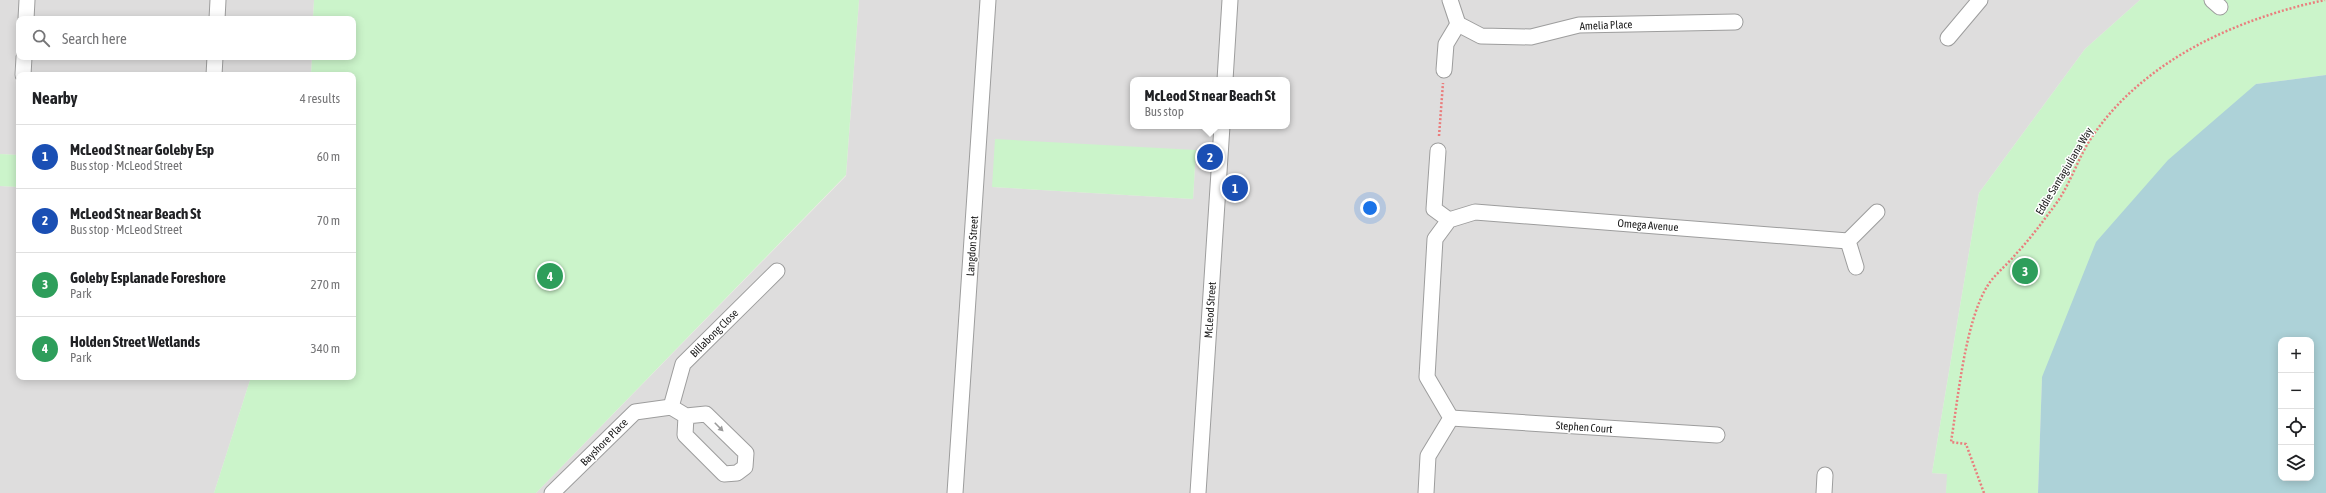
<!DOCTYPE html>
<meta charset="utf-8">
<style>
:root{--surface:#fff;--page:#f2f2f2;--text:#202124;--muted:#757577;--line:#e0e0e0;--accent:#b81727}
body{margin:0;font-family:"Asap Condensed",sans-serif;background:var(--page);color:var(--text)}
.controls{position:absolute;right:12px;bottom:12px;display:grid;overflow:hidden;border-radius:8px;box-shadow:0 2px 10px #0003}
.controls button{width:36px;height:36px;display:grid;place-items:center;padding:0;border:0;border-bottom:1px solid var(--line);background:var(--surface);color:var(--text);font:20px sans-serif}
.you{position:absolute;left:1370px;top:208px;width:14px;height:14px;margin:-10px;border:3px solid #fff;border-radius:50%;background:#1a73e8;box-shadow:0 0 0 6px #1a73e833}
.badge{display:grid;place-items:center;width:26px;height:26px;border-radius:50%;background:var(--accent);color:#fff;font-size:13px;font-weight:700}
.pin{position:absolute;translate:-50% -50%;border:2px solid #fff;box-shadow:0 1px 4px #0006}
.popup{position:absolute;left:1130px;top:77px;width:160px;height:52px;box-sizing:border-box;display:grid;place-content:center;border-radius:8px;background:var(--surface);filter:drop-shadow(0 1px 3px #0005);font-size:13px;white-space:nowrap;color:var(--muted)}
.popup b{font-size:15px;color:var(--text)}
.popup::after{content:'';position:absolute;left:50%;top:100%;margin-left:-8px;border:8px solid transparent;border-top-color:var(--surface)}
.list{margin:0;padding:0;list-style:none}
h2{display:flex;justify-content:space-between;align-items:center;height:52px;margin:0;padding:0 16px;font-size:17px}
h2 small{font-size:13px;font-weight:400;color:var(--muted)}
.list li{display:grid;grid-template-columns:26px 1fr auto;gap:12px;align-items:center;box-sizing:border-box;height:64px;padding:0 16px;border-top:1px solid var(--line)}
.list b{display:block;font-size:15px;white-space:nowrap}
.list p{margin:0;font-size:13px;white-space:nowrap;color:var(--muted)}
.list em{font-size:13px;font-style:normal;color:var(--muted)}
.icon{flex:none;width:22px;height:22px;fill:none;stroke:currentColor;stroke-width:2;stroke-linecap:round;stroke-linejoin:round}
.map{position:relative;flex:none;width:2326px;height:493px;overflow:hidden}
.search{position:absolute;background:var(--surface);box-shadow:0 2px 10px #0003;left:16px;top:16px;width:340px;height:44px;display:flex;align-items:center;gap:10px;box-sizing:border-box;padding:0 14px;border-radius:8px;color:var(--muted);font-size:15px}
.panel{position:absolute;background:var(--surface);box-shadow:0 2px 10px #0003;left:16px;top:72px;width:340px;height:308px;border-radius:8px}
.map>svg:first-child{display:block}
.residential{fill:#dedddd;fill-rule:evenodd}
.park{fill:#cbf4ca}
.parking{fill:#e0e0e0}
.water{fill:#add2d8;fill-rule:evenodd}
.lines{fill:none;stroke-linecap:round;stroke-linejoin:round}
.minor-casing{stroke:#9d9d9d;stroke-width:17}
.path{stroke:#ea7d7d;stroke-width:2.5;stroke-dasharray:2 2;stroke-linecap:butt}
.minor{stroke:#fff;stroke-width:15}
.oneway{fill:#9b9b9b}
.labels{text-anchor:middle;stroke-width:3;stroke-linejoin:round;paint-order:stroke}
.street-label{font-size:11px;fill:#202020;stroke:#fff}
</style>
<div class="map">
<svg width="2326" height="493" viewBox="0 0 2326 493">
<rect width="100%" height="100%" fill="#efece7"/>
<g class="residential">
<polygon points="0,0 314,0 313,19 19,19 19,57 312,57 311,75 19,75 19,155 0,154"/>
<path d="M859,0H2140L2085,49L1979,193L1932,473L1948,474L1946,493H536L846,176ZM1133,80H1287V126H1133ZM1196,150L1193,199L992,187Z"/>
<polygon points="0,186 19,187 19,377 251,377 214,493 0,493"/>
</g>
<g class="park">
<polygon points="314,0 859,0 846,175 536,493 214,493 251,377 353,377 353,75 311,75 312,57 353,57 353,19 313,19"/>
<polygon points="2140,0 2326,0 2326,75 2256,84 2042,377 2038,493 1946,493 1947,474 1932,473 1979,193 2085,49"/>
<polygon points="995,139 1196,150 1193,199 992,187"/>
<polygon points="0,154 19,155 19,187 0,186"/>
</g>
<polygon class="parking" points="706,414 746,453 724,474 685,435"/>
<path class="water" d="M2326,75V493H2038L2042,377L2096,242L2168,160L2256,84ZM2281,340H2311V478H2281Z"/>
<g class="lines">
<g class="minor-casing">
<g id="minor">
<polyline points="1450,0 1458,24 1481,36 1531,37 1579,25 1735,22"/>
<polyline points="2212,0 2220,7"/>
<polyline points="26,19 27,0"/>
<polyline points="217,19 218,0"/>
<polyline points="1948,38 1980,0"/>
<polyline points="1444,70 1446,44 1458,24"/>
<polyline points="23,75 24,57"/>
<polyline points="214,75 215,57"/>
<polyline points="1225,80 1230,0"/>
<polyline points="1438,151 1434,209 1449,220"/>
<polyline points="1856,267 1848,241 1877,212"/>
<polyline points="671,407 683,364 777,271"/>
<polyline points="1451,418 1717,435"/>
<polyline points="552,493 635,412 671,407 686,416 706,414 746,453 745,467 737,473 724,474 685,435 686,416"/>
<polyline points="955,493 988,0"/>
<polyline points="1198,493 1222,126"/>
<polyline points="1426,493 1428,456 1451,418 1427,377 1435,239 1449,220 1475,212 1848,241"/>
<polyline points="1824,493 1825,475"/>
</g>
</g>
<g class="path">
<polyline points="1439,136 1443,83"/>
<path d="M1984,493L1966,444L1951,442C1958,399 1965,321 1988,285C1995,274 2007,265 2015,255C2031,238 2044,220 2058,201C2070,183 2077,162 2088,143C2139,62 2235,19 2325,0"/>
</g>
<use href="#minor" class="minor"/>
</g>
<defs><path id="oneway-solid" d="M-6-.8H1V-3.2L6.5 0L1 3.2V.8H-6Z"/></defs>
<use class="oneway" href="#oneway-solid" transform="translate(719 427) rotate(45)"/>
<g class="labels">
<g class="street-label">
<text transform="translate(1606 25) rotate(-2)" y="4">Amelia Place</text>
<text transform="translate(2064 171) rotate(-59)" y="4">Eddie Santagiuliana Way</text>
<text transform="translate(1648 225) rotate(4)" y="4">Omega Avenue</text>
<text transform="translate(972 246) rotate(-86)" y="4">Langdon Street</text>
<text transform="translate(1210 310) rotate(-86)" y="4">McLeod Street</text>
<text transform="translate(714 333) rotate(-45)" y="4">Billabong Close</text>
<text transform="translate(1584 427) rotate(4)" y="4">Stephen Court</text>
<text transform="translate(604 442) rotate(-45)" y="4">Bayshore Place</text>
</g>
</g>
</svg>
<div class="controls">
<button>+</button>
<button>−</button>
<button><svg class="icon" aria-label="locate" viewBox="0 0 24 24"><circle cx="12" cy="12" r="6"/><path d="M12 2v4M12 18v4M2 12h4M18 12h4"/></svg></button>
<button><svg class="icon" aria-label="layers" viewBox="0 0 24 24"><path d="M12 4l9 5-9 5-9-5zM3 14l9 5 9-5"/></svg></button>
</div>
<div class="you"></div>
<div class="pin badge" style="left:1235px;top:188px;background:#1a4fb4">1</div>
<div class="pin badge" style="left:1210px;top:157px;background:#1a4fb4">2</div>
<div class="popup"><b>McLeod St near Beach St</b>Bus stop</div>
<div class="pin badge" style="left:2025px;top:271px;background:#2e9e5b">3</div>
<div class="pin badge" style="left:550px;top:276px;background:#2e9e5b">4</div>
<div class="search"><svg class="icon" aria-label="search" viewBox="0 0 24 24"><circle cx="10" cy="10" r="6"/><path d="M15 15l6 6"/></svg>Search here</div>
<section class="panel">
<h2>Nearby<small>4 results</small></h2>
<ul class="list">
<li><span class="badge" style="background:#1a4fb4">1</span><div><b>McLeod St near Goleby Esp</b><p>Bus stop · McLeod Street</p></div><em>60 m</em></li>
<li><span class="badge" style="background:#1a4fb4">2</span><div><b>McLeod St near Beach St</b><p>Bus stop · McLeod Street</p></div><em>70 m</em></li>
<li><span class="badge" style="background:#2e9e5b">3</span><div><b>Goleby Esplanade Foreshore</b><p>Park</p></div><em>270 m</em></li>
<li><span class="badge" style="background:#2e9e5b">4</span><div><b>Holden Street Wetlands</b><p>Park</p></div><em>340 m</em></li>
</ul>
</section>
</div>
